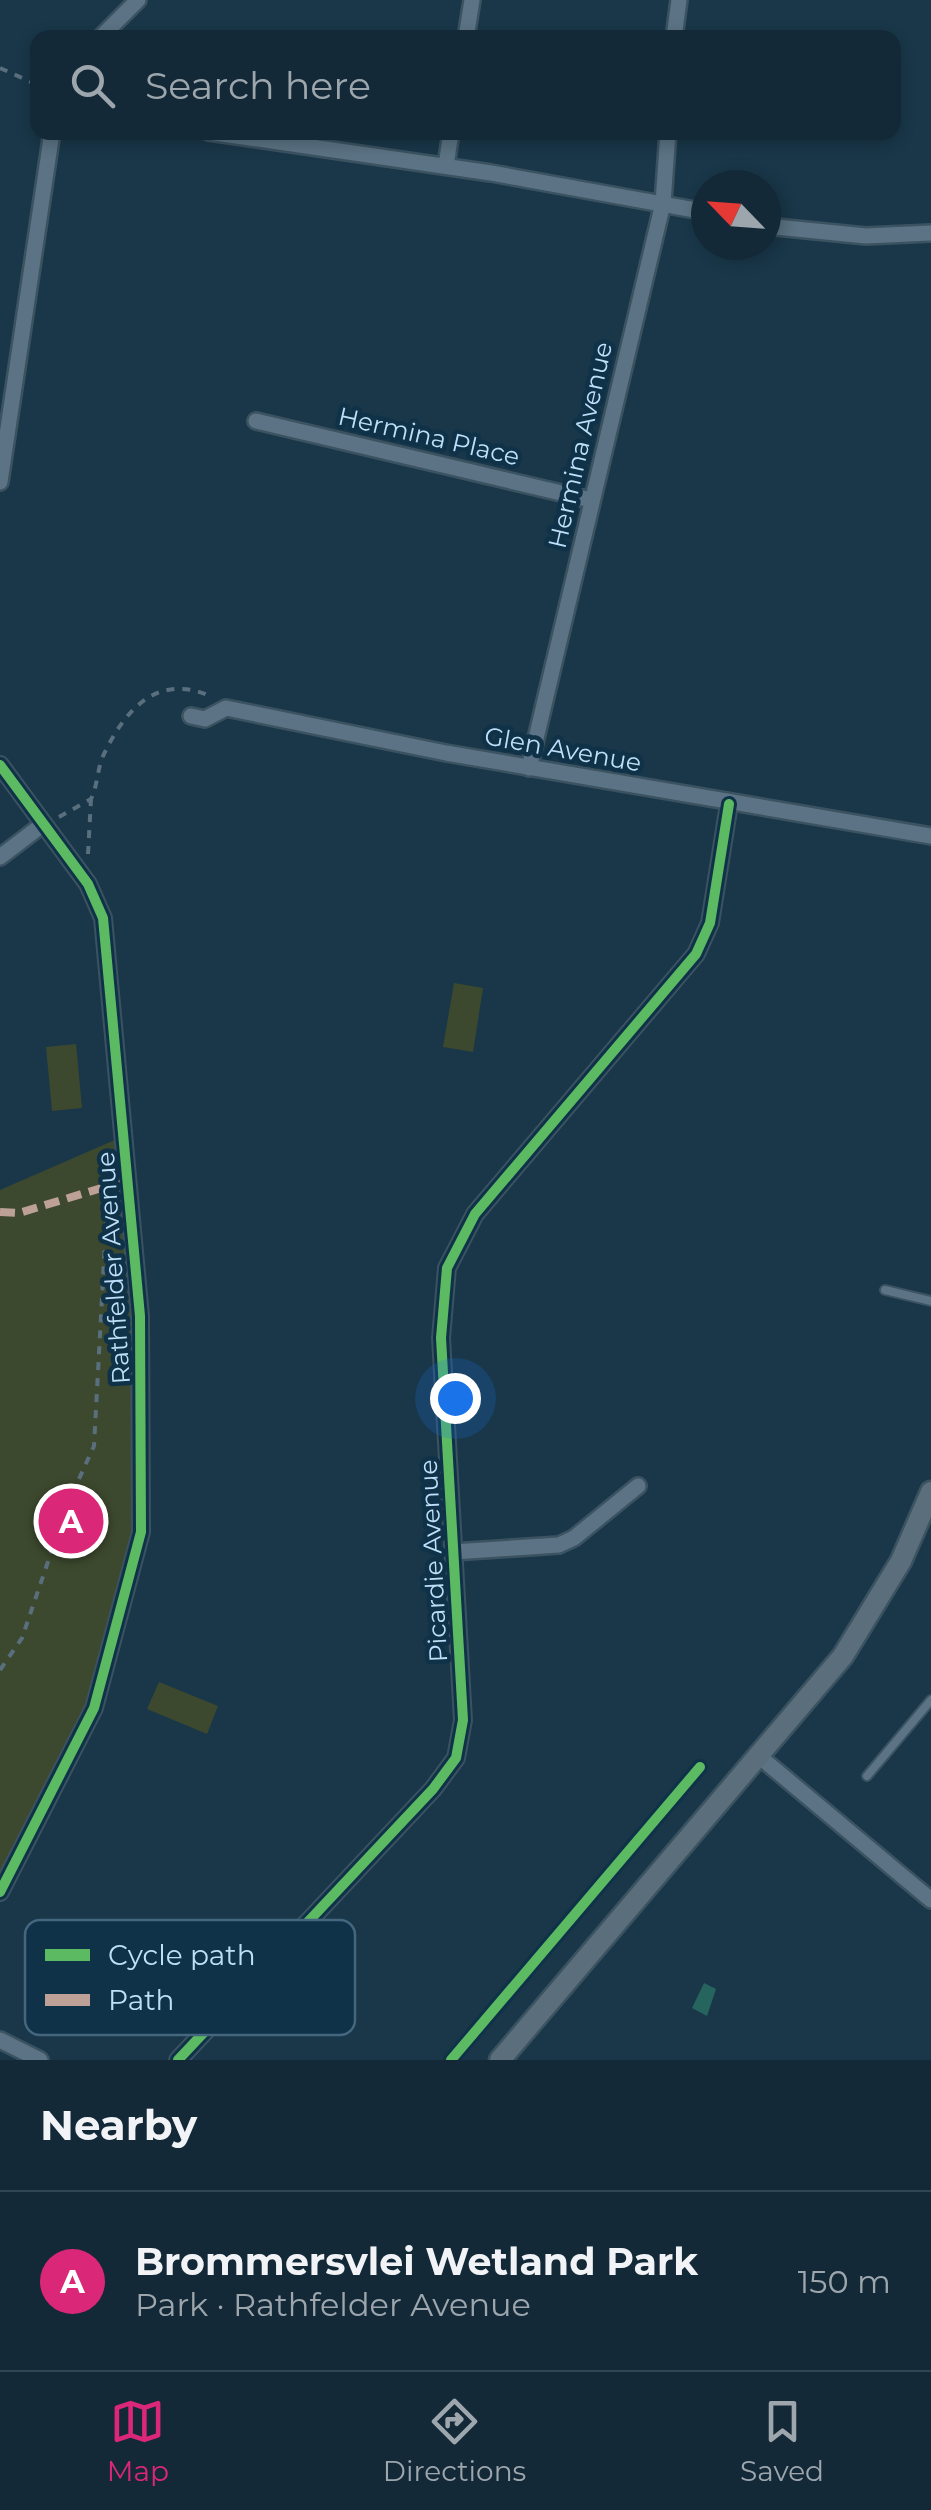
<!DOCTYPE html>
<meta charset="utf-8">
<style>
:root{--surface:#132937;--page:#1c313f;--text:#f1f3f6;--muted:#9da6ad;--line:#324552;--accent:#db2777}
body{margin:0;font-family:Montserrat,sans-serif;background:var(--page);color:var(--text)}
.compass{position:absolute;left:691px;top:170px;width:90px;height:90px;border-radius:50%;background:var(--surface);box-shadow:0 5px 15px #0003;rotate:295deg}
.you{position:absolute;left:455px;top:1398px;width:35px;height:35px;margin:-25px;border:8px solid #fff;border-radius:50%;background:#1a73e8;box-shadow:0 0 0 15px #1a73e833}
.badge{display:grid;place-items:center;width:65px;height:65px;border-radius:50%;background:var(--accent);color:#fff;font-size:32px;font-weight:700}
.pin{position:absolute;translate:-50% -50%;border:5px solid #fff;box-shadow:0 2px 10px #0006}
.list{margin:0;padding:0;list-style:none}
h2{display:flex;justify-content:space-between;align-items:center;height:130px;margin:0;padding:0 40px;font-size:42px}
h2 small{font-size:32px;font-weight:400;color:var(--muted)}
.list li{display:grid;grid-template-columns:65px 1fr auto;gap:30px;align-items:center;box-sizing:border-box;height:180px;padding:0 40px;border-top:2px solid var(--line)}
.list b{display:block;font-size:38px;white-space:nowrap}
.list p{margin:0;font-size:32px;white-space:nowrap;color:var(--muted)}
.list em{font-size:32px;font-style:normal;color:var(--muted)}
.icon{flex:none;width:55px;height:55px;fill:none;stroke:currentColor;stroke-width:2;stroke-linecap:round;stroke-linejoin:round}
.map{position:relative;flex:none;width:931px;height:2060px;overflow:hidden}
.search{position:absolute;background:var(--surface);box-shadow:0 5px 15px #0003;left:30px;right:30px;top:30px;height:110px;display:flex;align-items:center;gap:25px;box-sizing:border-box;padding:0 35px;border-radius:20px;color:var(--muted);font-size:38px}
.sheet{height:310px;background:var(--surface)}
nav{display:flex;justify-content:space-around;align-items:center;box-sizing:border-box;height:140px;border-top:2px solid var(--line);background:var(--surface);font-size:28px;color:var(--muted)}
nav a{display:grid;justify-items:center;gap:5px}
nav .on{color:var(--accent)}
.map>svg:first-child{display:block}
.green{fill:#3d492e}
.water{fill:#26655d}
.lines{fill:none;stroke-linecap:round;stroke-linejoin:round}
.lane-casing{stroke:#3b5261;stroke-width:12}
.street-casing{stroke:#3b5261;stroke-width:20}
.secondary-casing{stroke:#3b5261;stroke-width:25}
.path{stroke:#596f7e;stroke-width:4;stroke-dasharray:8 8;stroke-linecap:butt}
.lane{stroke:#5b7384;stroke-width:8}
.street{stroke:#5b7384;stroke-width:15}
.secondary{stroke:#5a6e7b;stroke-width:20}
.quiet{stroke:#bda197;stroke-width:8;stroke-dasharray:15 8;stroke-linecap:butt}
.cycleway-casing{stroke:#0f3249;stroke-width:16}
.cycleway{stroke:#5cba63;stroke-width:10}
.labels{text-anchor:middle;stroke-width:9;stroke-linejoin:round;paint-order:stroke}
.street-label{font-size:25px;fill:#bfdff8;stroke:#0f3249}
.key{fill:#0f3249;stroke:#44667e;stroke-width:2.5}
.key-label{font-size:28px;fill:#bfdff8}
</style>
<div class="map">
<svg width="931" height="2060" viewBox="0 0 931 2060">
<rect width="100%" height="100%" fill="#193749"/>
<g class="green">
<polygon points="454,983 483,988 473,1052 443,1047"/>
<polygon points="76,1044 82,1108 52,1111 46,1047"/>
<polygon points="124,1136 143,1509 106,1674 0,1892 0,1190"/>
<polygon points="159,1682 218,1706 207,1734 147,1709"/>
</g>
<polygon class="water" points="704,1983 716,1989 707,2016 692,2008"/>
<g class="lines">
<g class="lane-casing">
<g id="lane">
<polyline points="885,1290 931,1301"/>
<polyline points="867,1776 931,1700"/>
</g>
</g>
<g class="street-casing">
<g id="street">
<polyline points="100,38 138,0"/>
<polyline points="466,38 472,0"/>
<polyline points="674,38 679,0"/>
<polyline points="209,132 491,173 706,212"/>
<polyline points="446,166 451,132"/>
<polyline points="766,226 866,236 931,233"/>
<polyline points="256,421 591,500"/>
<polyline points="0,482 52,132"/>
<polyline points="191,716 205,719 226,708 446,753 931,836"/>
<polyline points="0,765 88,884 103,918 140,1316 141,1532 94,1708 0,1892"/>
<polyline points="529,768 663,203 668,132"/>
<polyline points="0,857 42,825"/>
<polyline points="453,1552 559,1545 574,1538 638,1486"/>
<polyline points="760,1757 931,1900"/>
<polyline points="0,2040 40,2060"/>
<polyline points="178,2060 433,1789 456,1758 463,1720 441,1338 447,1268 475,1214 696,954 710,923 729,804"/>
</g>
</g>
<g class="secondary-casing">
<polyline id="secondary" points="500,2060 843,1656 901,1561 931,1492"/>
</g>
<g class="path">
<polyline points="0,68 38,85"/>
<path d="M59,817L91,799C98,785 97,768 104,754C126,708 159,672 212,697"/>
<polyline points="88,854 91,799"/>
<polyline points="0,1670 22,1638 68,1503 94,1446 108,1186"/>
</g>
<use href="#lane" class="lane"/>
<use href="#street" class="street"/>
<use href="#secondary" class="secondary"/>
<polyline class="quiet" points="0,1212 19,1213 128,1180"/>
<g class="cycleway-casing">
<g id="cycleway">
<polyline points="0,765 88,884 103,918 140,1316 141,1532 94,1708 0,1892"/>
<polyline points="178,2060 433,1789 456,1758 463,1720 441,1338 447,1268 475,1214 696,954 710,923 729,804"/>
<polyline points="451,2060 700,1767"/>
</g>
</g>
<use href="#cycleway" class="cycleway"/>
</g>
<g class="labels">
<g class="street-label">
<text transform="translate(429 436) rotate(13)" y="9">Hermina Place</text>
<text transform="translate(580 445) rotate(-77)" y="9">Hermina Avenue</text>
<text transform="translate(563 749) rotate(10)" y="9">Glen Avenue</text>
<text transform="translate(113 1268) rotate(-94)" y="9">Rathfelder Avenue</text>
<text transform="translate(433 1561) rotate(-93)" y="9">Picardie Avenue</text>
</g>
</g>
<rect x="25" y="1920" width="330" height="115" rx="15" class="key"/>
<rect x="45" y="1949" width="45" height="12" fill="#5cba63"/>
<rect x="45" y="1994" width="45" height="12" fill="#bda197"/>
<g class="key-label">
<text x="108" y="1965">Cycle path</text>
<text x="108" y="2010">Path</text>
</g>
</svg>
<svg class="compass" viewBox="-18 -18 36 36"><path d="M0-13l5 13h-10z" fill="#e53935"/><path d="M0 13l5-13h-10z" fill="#9da6ad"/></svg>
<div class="you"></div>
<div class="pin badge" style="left:71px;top:1521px">A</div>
<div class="search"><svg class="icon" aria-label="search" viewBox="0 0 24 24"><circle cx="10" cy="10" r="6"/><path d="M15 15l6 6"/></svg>Search here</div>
</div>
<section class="sheet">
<h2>Nearby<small></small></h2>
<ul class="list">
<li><span class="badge">A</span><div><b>Brommersvlei Wetland Park</b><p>Park · Rathfelder Avenue</p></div><em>150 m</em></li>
</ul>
</section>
<nav>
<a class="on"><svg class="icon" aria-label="map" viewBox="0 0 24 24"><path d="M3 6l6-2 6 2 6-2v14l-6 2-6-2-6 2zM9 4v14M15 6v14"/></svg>Map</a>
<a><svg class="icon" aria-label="directions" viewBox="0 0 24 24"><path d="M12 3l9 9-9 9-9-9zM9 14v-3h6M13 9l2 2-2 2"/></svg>Directions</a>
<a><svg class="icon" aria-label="saved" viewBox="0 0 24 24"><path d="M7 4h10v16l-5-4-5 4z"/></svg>Saved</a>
</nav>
